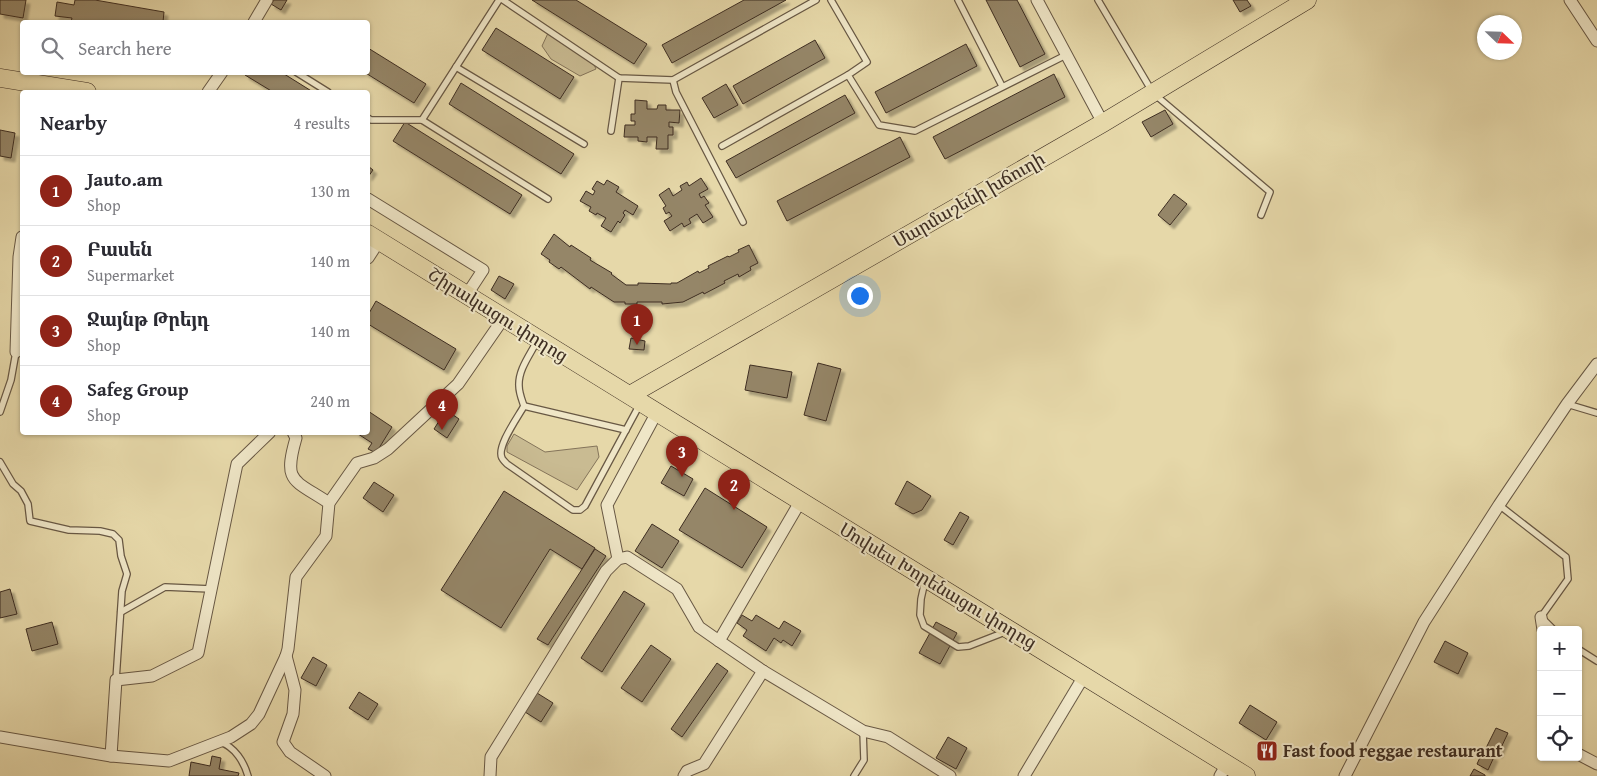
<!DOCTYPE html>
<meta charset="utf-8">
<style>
:root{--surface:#fff;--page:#f2f2f3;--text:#2b2b33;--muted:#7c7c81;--line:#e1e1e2;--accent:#8f2418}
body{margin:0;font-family:"Gentium Book Plus","Noto Serif Armenian",serif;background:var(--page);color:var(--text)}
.controls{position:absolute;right:15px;bottom:15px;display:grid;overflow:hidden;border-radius:5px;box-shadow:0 1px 4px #0004}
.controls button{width:45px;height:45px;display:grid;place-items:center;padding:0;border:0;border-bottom:1px solid var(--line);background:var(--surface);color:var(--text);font:25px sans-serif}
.compass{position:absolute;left:1477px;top:15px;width:45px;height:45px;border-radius:50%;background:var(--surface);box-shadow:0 1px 4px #0004;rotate:113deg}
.you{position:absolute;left:859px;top:295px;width:18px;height:18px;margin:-12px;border:4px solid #fff;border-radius:50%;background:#1a73e8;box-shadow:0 0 0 8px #1a73e833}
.badge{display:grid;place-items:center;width:32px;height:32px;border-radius:50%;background:var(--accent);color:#fff;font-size:16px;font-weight:700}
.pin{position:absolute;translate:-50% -41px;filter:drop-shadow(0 1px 2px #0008)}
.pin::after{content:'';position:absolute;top:26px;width:18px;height:15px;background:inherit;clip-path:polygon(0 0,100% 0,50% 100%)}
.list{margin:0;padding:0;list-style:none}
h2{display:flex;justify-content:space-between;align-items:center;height:65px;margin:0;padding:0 20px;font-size:21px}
h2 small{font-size:16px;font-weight:400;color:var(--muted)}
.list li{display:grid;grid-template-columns:32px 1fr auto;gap:15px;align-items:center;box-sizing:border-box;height:70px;padding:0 20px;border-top:1px solid var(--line)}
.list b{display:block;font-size:19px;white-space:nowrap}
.list p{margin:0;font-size:16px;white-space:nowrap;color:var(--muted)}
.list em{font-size:16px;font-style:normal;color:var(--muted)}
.icon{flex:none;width:28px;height:28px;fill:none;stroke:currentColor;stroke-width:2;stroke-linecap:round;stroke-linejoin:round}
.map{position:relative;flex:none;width:1597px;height:776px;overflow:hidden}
.search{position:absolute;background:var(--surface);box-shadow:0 1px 4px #0004;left:20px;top:20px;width:350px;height:55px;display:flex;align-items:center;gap:12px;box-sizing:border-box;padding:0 18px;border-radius:5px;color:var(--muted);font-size:19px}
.panel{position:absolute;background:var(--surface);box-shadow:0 1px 4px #0004;left:20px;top:90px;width:350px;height:345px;border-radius:5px}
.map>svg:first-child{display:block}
.green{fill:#c9bb92;stroke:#84745a}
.building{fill:#958668;stroke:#3e2e22;filter:url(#shadow)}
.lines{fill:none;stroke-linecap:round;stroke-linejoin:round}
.lane-casing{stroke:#685844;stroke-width:8}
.street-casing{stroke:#685844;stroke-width:13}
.primary-casing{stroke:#3e2e22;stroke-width:19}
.lane{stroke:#efe6c7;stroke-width:5.5}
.street{stroke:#efe6c7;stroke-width:11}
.primary{stroke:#e6d8a9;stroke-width:18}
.labels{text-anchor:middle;stroke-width:4;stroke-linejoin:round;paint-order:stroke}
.street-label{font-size:18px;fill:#3e2e22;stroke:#efe6c7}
.poi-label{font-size:18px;font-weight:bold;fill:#3e2e22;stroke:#efe6c7;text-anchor:start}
</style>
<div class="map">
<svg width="1597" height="776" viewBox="0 0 1597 776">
<defs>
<filter id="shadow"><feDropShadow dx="4" dy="4" stdDeviation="1" flood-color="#0004"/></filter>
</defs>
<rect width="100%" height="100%" fill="#e6d8a9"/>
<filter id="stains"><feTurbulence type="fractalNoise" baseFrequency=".004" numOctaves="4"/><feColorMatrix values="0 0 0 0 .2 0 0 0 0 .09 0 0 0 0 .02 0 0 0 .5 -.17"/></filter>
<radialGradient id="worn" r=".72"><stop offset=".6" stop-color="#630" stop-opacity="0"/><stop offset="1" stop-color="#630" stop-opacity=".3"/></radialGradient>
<g class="green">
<polygon points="549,31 591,58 596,69 580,76 551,59 542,46"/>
<polygon points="514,434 545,452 597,446 599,457 577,490 507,452 507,446"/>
</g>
<g class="building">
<polygon points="0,0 26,0 23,18 0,14"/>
<polygon points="75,0 95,0 164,12 163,22 71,22 72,18 55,16 57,2 74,5"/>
<polygon points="274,0 287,0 281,10 271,4"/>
<polygon points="532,0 576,0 647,44 634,64"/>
<polygon points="744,0 786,0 672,63 662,45"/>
<polygon points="986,0 1017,0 1045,54 1020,67"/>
<polygon points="1233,0 1247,0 1251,6 1240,12"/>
<polygon points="496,28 574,77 560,99 482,50"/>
<polygon points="815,40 825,58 743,104 733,86"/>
<polygon points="966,44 977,66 886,113 875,92"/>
<polygon points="368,48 426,84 414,103 364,72 368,72"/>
<polygon points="246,72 281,72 313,92 273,92 245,75"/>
<polygon points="1054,74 1065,97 945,159 933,137"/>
<polygon points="461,83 574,154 561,174 449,104"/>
<polygon points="726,84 738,105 714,118 702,98"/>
<polygon points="845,95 855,113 736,178 726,161"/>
<polygon points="635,100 647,101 647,109 657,109 658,105 666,105 666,110 680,110 679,123 669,122 669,127 673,127 673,135 668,135 668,149 656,149 657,137 647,137 647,142 638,141 638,137 624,137 625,125 635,125 635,121 631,121 631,114 635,114"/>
<polygon points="1165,110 1173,124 1151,137 1142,122"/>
<polygon points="405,122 522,195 510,214 393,141"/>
<polygon points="0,130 15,133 11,158 0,156"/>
<polygon points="900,137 910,157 787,221 777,201"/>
<polygon points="368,166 373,170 368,177"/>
<polygon points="701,178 708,189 699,194 701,198 704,196 709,203 705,205 713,217 703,223 697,214 689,219 691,223 684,227 682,223 670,231 664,221 672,216 669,212 666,214 663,208 666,206 659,195 669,188 673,196 682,190 680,186 687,182 689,186"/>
<polygon points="607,180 619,187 616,192 638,206 633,215 625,210 623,213 625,215 620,223 618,221 611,232 601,226 606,218 597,213 596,215 589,211 591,207 580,201 586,191 593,195 595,191 592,189 597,181 604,185"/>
<polygon points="1174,194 1187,204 1170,225 1158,215"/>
<polygon points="554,234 570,247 571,245 591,258 590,260 612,273 611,274 626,285 638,285 638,283 671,284 671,283 677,283 698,271 699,273 709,268 708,266 728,256 729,257 739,252 738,250 749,245 758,263 750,267 751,270 739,277 738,274 724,281 725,283 704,294 703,292 683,302 662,304 662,302 637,302 637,304 625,304 625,302 614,302 591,287 590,289 561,267 559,269 549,262 550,260 541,254"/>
<polygon points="499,276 514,284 505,299 491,290"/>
<polygon points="376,301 456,349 444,370 368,324 368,315"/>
<polygon points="631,338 645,341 644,350 629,349"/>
<polygon points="818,363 841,369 826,421 804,415"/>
<polygon points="750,365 792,372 787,398 745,390"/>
<polygon points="446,410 459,419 447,438 434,429"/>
<polygon points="368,411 392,427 376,453 368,449 372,443 355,432 368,432"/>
<polygon points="671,466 693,479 684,496 661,483"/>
<polygon points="907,481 931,496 922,510 913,514 895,504"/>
<polygon points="374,482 394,495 383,512 363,498"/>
<polygon points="705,488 767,527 742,568 679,530"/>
<polygon points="504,491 595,548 582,569 550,549 501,628 441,590"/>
<polygon points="960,512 969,517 953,545 944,540"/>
<polygon points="652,524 679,541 662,568 635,551"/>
<polygon points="595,549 606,556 548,645 537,639"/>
<polygon points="10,589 17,614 0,618 0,592"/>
<polygon points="624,591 645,604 602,672 581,658"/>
<polygon points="742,615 752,621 756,615 779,629 784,621 801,631 792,646 783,640 781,643 774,638 766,651 743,636 747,630 737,623"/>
<polygon points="52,622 58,644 32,651 26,629"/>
<polygon points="936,622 957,633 940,664 919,653"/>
<polygon points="1445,641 1468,653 1458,674 1434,662"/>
<polygon points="651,645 671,659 642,702 621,688"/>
<polygon points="313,657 327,665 316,686 301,678"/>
<polygon points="717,663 728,671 682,737 671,729"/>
<polygon points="359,692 378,704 368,720 349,708"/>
<polygon points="537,693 553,703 541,722 525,712"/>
<polygon points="1250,705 1277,722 1266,740 1239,723"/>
<polygon points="1496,728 1508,733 1498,754 1486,748"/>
<polygon points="948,737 967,748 956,769 936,758"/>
<polygon points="1483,751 1494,757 1488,770 1477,764"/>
<polygon points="212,756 221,758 219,769 239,773 238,776 189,776 191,762 210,766"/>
<polygon points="1474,769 1485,775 1485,776 1470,776"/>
</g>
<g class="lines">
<g class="lane-casing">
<g id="lane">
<polyline points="503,0 619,78 673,80 816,0"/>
<polyline points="831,0 867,62 848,75 879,125 915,131 1066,55"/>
<polyline points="958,0 1002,86"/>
<polyline points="1098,0 1153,93 1270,192 1261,215"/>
<polyline points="456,67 584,144"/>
<polyline points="296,72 328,92"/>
<polyline points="673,80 676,92 743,222"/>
<polyline points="368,118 371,120 422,120 548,199"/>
<polyline points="422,120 499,0"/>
<polyline points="611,131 619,78"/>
<polyline points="722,146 848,75"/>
<path d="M537,341C530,355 518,370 519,386C519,393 522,400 524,406C518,417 496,447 502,458C502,459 507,464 507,464L573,510H580L585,506L640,404"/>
<polyline points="1567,404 1597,413"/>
<polyline points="524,406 626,430"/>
<polyline points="0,412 11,380 16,352 22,353"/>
<polyline points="0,462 13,484 21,491 28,504 30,521 69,530 100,531 113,534 119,540 121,556 127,574 122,591 116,680"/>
<polyline points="1499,505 1566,557 1568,579 1541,617 1554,630"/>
<polyline points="925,581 921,599 920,615 924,626 958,647 969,646 1005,632"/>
<polyline points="121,612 165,587 211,589"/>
<polyline points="1578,649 1597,661"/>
<path d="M220,742C235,747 244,762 248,776"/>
<polyline points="854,776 864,760 863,731"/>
</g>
</g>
<g class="street-casing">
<g id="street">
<polyline points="1037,0 1103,123"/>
<polyline points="1570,0 1597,41"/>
<polyline points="254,22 267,0"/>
<polyline points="208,92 222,72"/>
<polyline points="368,199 483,270 466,296"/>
<polyline points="368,258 379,241"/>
<polyline points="16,352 19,257 22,237"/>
<path d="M293,432L296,438C283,483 293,479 329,503"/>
<polyline points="618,559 607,505 657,412"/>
<polyline points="1541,617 1543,630"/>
<polyline points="719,641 800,502"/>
<polyline points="286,656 295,690 293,714 283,742 290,752 325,776"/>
<polyline points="0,737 111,756 169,761 231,737 251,724 259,714 286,656 288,649 296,577 326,536 329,503 357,463 374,458 388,449 458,384 503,319"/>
<polyline points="1578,754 1597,764"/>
<polyline points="111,756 116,680 152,676 198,653 237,464 270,432"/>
<polyline points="490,776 491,757 606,571 618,559 627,557 677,589 699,627 719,641 763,671 863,731 888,737 950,776"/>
<polyline points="684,776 687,771 704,764 763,671"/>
<polyline points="1024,776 1084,676"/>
<polyline points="1220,776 1227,764"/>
<polyline points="1345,776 1424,622 1499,505 1567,404 1597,364"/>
</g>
</g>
<g class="primary-casing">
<g id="primary">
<polyline points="0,78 87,92"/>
<polyline points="368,234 1246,776"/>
<polyline points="630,395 1103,123 1307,0"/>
</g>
</g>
<use href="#lane" class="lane"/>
<use href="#street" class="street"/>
<use href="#primary" class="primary"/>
</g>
<defs>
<g id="restaurant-square" transform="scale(1.125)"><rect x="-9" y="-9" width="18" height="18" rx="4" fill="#8f2418" stroke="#efe6c7"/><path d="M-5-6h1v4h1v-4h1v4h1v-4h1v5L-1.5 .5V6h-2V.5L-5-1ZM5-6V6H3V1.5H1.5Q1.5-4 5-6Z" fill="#fff"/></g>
</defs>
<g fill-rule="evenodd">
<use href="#restaurant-square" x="1267" y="751"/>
</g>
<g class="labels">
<g class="street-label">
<text transform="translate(969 200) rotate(-30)" y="6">Մարմաշենի խճուղի</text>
<text transform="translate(498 315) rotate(32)" y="6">Շիրակացու փողոց</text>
<text transform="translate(938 586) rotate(31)" y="6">Մովսես Խորենացու փողոց</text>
</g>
<g class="poi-label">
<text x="1283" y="757">Fast food reggae restaurant</text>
</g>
</g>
<rect width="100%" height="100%" filter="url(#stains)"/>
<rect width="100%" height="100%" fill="url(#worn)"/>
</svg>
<div class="controls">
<button>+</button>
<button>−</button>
<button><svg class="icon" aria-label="locate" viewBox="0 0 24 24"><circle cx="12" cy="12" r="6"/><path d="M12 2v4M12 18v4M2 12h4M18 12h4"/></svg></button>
</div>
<svg class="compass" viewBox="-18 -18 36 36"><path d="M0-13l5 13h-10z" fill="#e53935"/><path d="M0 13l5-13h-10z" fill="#7c7c81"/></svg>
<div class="you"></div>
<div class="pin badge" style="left:637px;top:345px">1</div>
<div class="pin badge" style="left:734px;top:510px">2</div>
<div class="pin badge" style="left:682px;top:477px">3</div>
<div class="pin badge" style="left:442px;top:430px">4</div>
<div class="search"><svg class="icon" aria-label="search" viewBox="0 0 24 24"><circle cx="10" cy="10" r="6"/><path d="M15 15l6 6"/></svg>Search here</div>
<section class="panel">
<h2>Nearby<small>4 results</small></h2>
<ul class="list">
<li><span class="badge">1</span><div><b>Jauto.am</b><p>Shop</p></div><em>130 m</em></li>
<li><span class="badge">2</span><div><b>Բասեն</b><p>Supermarket</p></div><em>140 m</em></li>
<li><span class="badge">3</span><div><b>Ջայնթ Թրեյդ</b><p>Shop</p></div><em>140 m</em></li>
<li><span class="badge">4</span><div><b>Safeg Group</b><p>Shop</p></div><em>240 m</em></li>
</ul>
</section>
</div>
